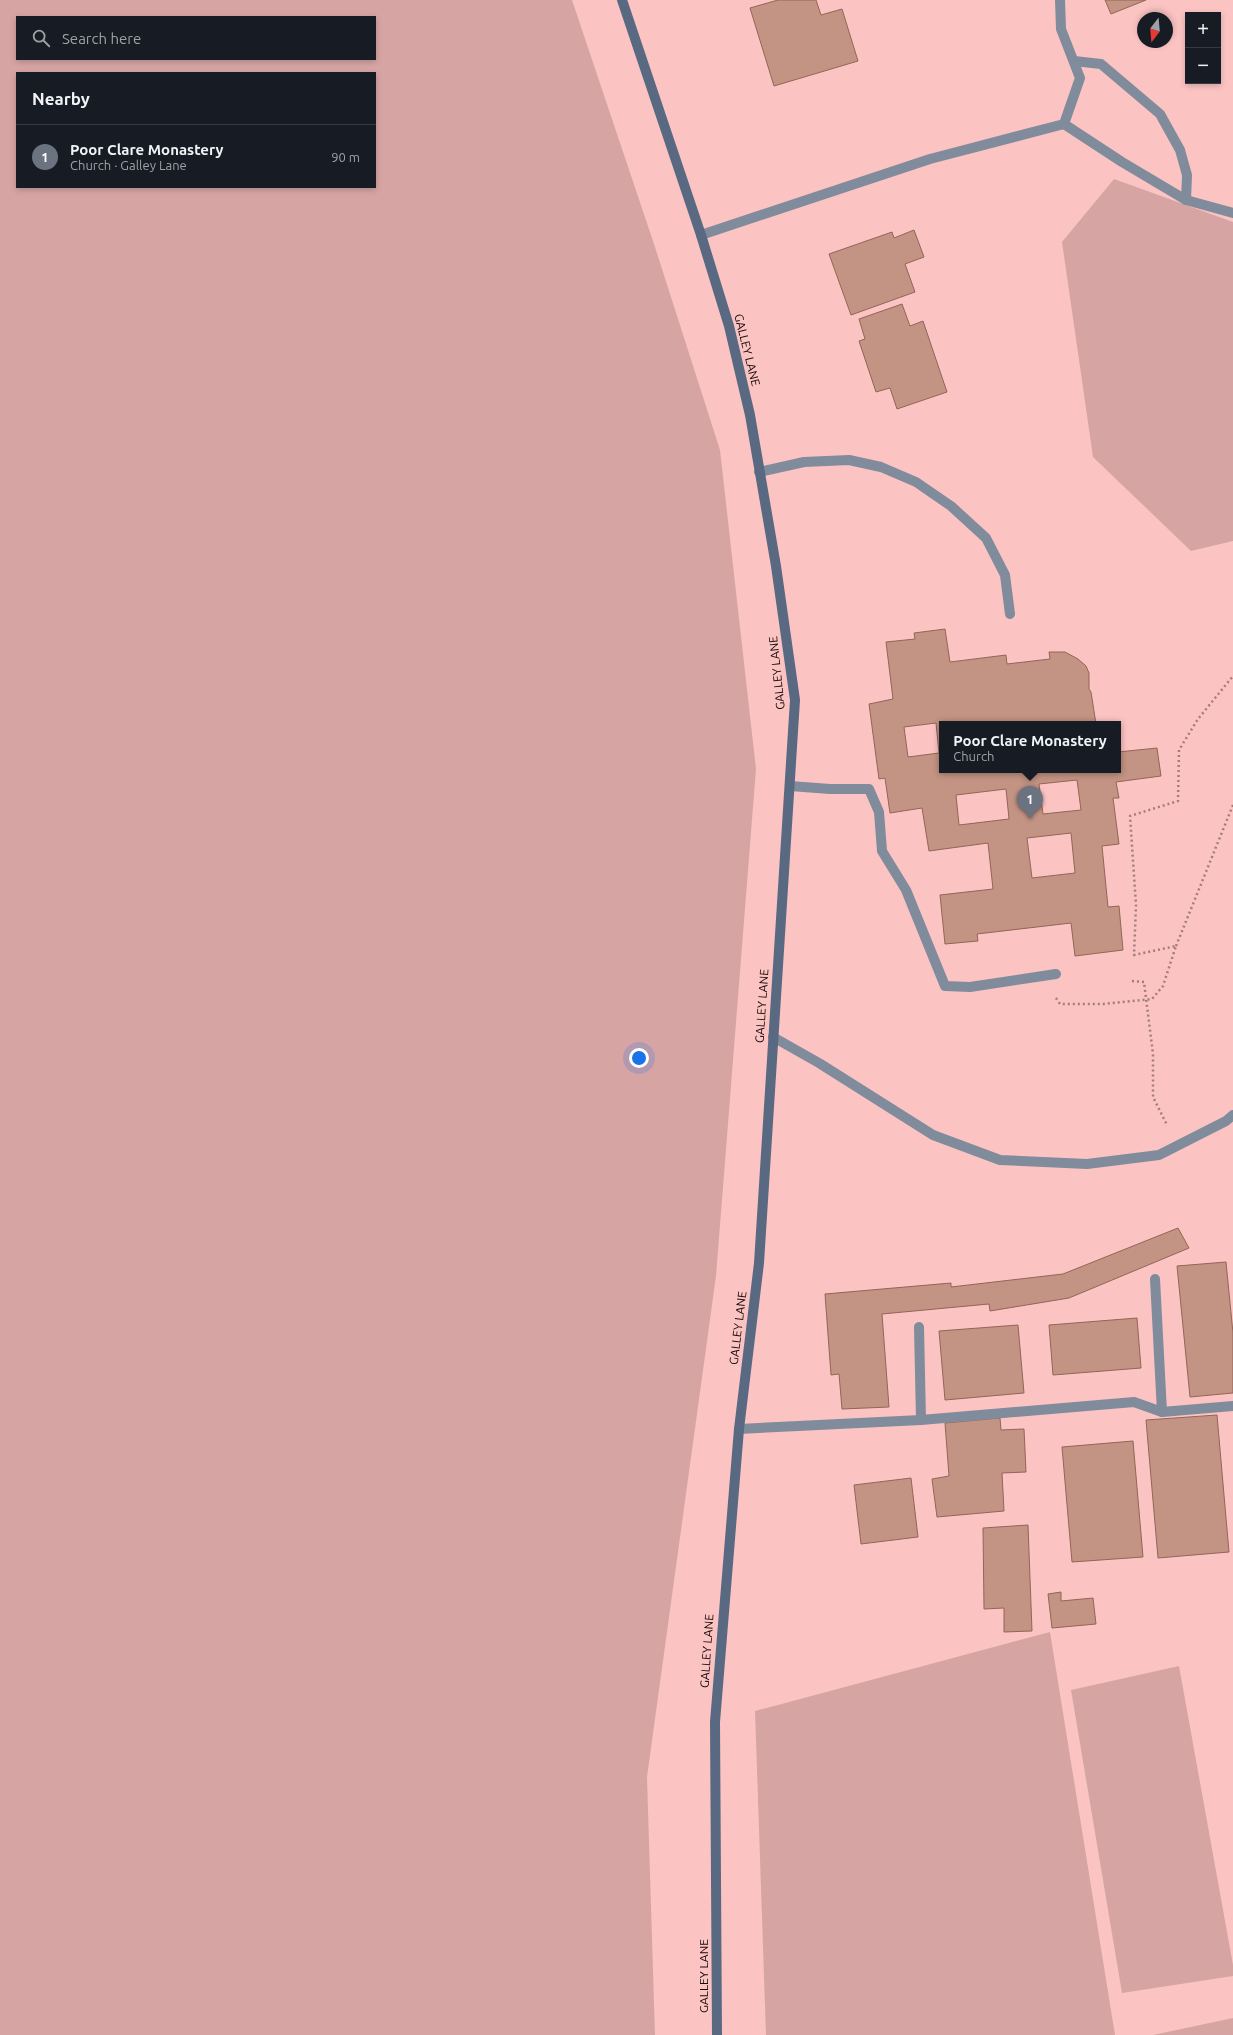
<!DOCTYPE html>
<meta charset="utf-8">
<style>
:root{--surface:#171b24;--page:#20242c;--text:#f1f3f6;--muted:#9ea1a6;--line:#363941;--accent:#8c9099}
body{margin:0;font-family:Ubuntu,sans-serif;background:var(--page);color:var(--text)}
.controls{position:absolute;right:12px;top:12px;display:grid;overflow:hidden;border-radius:0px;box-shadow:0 2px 6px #0003}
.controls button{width:36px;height:36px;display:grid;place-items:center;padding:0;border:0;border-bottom:1px solid var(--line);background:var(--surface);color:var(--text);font:20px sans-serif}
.compass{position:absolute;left:1137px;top:12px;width:36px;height:36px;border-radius:50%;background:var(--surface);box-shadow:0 2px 6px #0003;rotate:196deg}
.you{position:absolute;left:639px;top:1058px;width:14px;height:14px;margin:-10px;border:3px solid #fff;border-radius:50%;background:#1a73e8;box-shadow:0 0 0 6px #1a73e833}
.badge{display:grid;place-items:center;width:26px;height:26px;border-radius:50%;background:var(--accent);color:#fff;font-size:13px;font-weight:700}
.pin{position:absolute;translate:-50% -33px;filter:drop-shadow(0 1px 2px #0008)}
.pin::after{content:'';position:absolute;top:21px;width:14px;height:12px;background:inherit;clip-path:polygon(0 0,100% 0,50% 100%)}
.popup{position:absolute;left:939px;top:721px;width:182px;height:52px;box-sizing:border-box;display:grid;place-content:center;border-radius:0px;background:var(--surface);filter:drop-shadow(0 1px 3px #0005);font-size:13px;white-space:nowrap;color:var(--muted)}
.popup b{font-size:15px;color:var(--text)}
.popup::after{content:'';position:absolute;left:50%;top:100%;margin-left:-8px;border:8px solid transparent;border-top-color:var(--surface)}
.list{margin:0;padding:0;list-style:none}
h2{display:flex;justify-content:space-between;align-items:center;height:52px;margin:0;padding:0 16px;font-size:17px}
h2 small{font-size:13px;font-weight:400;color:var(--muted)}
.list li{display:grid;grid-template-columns:26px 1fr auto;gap:12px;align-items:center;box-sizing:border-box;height:64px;padding:0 16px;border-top:1px solid var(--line)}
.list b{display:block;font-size:15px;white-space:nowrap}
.list p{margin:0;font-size:13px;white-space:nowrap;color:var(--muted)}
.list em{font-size:13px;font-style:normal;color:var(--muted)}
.icon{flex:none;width:22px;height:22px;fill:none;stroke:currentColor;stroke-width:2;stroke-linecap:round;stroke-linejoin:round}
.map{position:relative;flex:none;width:1233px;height:2035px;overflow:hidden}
.search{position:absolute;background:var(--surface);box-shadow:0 2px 6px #0003;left:16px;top:16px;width:360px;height:44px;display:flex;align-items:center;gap:10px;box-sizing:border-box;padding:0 14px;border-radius:0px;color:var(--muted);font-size:15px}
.panel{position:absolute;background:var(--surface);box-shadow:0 2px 6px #0003;left:16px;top:72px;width:360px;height:116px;border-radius:0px}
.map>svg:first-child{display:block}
.green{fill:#d7a4a4;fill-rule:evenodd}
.building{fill:#c39383;stroke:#936557;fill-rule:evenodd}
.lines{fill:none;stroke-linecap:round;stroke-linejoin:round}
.path{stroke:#a47c7b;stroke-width:2.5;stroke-dasharray:2 3;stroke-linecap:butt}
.lane{stroke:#808b9c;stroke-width:10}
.secondary{stroke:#596981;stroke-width:10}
.labels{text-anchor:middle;stroke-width:4;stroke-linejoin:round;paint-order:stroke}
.street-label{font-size:12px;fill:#190808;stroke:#fbc4c3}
</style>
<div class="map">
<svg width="1233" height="2035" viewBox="0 0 1233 2035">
<rect width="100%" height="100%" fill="#fbc4c3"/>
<g class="green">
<path d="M0,0H572L655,247L720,450L756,769L716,1276L647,1777L655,2035H0ZM17,17H375V59H17ZM17,73H375V187H17Z"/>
<polygon points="1114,179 1233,222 1233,541 1191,551 1093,457 1062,242"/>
<polygon points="1050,1632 1115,2035 766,2035 755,1711"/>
<polygon points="1179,1666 1233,1965 1233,1976 1122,1993 1071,1690"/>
<polygon points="1233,2018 1233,2035 1153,2035"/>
</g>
<g class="building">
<polygon points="778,0 816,0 821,15 842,9 858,61 774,86 750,8"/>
<polygon points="1105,0 1146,0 1111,14"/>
<polygon points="914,230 924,257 905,264 915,292 851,315 829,254 892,232 894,238"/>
<polygon points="902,304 910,326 923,321 947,392 897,409 890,388 876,392 859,341 865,339 859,319"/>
<path d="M945,629L950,662L1006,655L1007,664L1050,659L1049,652H1065L1078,659L1086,666L1089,673V689L1091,692L1096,724H942V770H1118V752L1157,748L1161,776L1116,782L1119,798H1113L1119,844L1102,846L1108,907L1119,906L1123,950L1075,956L1071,923L977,934L978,941L945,944L940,895L993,889L988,843L929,851L922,808L890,813L885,778L879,779L869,704L893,699L886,642L915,639L914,633ZM936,723L939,753L908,757L904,727ZM1077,780L1081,810L1043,814L1039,784ZM1006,789L1009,819L959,825L956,795ZM1071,833L1075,873L1032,878L1027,838Z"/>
<polygon points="1178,1228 1189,1248 1069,1298 990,1311 989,1304 882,1314 889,1407 842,1409 839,1374 831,1375 825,1294 951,1283 951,1287 1063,1274"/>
<polygon points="1226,1262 1233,1333 1233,1393 1190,1397 1177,1266"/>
<polygon points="1137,1318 1141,1368 1053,1375 1049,1325"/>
<polygon points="1018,1325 1024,1393 945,1400 939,1331"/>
<polygon points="1217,1415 1229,1552 1158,1558 1146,1420"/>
<polygon points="1000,1418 1001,1430 1024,1429 1026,1472 1002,1473 1004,1511 937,1517 932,1479 949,1476 945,1423"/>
<polygon points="1133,1441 1143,1557 1072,1562 1062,1447"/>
<polygon points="911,1478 918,1537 861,1544 854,1485"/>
<polygon points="1028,1525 1032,1631 1004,1632 1004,1608 984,1609 983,1528"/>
<polygon points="1061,1592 1061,1601 1093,1598 1096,1624 1052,1628 1048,1594"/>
</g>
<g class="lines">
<g class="path">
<polyline points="1176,946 1233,805"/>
<polyline points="1132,981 1144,982 1153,1054 1153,1097 1167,1125"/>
<polyline points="1056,998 1060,1004 1103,1004 1152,999 1163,986 1176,946 1134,955 1136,905 1130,816 1178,801 1179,750 1198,719 1233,676"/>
</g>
<g class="lane">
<polyline points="1074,61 1101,64 1160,114 1180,150 1187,175 1186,200"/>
<polyline points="1064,124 1122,162 1186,200 1233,213"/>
<polyline points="701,235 930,159 1064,124 1080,78 1061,29 1060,0"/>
<polyline points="759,472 804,462 849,460 881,467 916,482 951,506 986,538 1005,575 1010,614"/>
<polyline points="790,786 830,789 869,789 879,812 882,851 906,890 945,986 970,987 1056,974"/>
<polyline points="773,1037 819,1063 933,1135 1000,1160 1087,1164 1159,1155 1226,1121 1233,1115"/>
<polyline points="1155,1279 1162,1412"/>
<polyline points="921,1420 1134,1402 1162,1412 1233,1406"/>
<polyline points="739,1429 921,1420 919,1327"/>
</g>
<polyline class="secondary" points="622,0 701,235 729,326 750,415 776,566 795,700 759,1263 739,1429 715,1722 717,2035"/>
</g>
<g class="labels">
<g class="street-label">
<text transform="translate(747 350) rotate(76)" y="4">GALLEY LANE</text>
<text transform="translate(777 673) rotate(-96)" y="4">GALLEY LANE</text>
<text transform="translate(762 1006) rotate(-86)" y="4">GALLEY LANE</text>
<text transform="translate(738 1328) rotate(-83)" y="4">GALLEY LANE</text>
<text transform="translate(707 1651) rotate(-86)" y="4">GALLEY LANE</text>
<text transform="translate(704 1976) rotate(-90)" y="4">GALLEY LANE</text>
</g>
</g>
</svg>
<div class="controls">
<button>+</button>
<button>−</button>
</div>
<svg class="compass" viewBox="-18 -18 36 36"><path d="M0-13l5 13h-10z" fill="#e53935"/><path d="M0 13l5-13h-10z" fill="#9ea1a6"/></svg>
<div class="you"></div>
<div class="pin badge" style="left:1030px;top:819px;background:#6b7280">1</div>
<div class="popup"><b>Poor Clare Monastery</b>Church</div>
<div class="search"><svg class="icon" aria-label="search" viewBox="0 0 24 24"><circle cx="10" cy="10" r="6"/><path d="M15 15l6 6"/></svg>Search here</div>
<section class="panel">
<h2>Nearby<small></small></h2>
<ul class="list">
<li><span class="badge" style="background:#6b7280">1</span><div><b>Poor Clare Monastery</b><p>Church · Galley Lane</p></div><em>90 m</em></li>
</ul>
</section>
</div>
